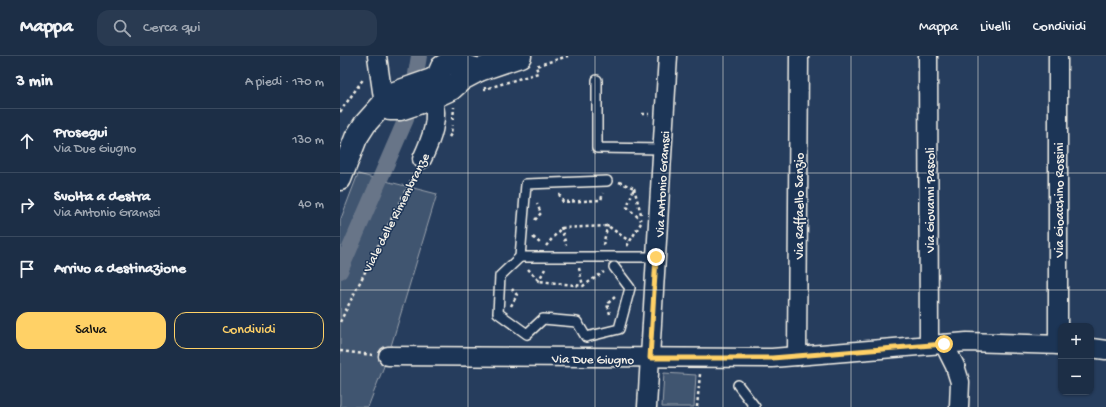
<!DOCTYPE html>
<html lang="it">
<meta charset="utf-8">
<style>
:root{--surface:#1c2e46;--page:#293a51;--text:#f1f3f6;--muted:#a0a8b3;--line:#3a4a5f;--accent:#ffd166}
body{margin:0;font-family:"Gochi Hand",sans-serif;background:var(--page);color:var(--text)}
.controls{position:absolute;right:12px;bottom:12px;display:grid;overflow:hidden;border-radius:8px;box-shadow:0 1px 3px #0004}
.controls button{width:36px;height:36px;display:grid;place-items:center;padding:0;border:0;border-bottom:1px solid var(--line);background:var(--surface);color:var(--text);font:20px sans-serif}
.stop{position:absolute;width:12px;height:12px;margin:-9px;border:3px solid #ffd166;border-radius:50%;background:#fff}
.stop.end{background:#ffd166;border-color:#fff;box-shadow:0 1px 4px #0008}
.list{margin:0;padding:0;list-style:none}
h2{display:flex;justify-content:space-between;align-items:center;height:52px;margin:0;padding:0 16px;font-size:17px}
h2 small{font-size:13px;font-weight:400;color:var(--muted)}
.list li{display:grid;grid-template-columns:26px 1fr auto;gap:12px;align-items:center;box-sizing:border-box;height:64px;padding:0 16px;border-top:1px solid var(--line)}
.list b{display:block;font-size:15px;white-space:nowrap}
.list p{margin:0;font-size:13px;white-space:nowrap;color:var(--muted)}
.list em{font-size:13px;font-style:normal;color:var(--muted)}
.actions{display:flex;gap:8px;padding:12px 16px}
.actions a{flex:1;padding:9px 0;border:1px solid var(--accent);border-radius:12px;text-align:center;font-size:14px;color:var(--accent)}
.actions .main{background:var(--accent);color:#111}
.icon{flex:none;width:22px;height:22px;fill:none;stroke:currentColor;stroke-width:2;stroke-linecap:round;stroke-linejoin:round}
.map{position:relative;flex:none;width:766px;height:351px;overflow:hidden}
header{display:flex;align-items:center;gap:24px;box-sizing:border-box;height:56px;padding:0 20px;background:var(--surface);border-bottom:1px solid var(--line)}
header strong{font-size:19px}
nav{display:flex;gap:22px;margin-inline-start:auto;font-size:14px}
.search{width:280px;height:36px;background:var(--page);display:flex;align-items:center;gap:10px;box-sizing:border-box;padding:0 14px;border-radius:12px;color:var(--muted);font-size:15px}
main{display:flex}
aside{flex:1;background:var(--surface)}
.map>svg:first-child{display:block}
.green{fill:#40546f;stroke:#9aa2ac}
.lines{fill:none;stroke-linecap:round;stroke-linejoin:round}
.canal{stroke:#677588;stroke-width:16}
.lane-casing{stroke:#f4f1e8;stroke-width:12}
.street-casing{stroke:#f4f1e8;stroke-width:21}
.secondary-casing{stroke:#f4f1e8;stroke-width:25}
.path{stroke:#f4f1e8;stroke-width:2.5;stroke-dasharray:3 3;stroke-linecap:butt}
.lane{stroke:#1d3557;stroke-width:9}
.street{stroke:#1d3557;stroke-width:18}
.secondary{stroke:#1d3557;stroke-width:22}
.route{stroke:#ffd166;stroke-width:5}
.grid{fill:none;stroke:#f4f1e8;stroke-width:1;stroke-opacity:0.55}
.labels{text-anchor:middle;stroke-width:3;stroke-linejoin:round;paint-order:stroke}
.street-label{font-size:13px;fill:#f4f1e8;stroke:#1d3557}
</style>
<header>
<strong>Mappa</strong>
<div class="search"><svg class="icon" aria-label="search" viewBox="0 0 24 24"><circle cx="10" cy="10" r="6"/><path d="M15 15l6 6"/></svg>Cerca qui</div>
<nav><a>Mappa</a><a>Livelli</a><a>Condividi</a></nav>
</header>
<main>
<aside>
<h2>3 min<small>A piedi · 170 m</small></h2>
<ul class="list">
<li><svg class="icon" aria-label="ahead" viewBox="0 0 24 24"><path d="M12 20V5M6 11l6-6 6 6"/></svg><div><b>Prosegui</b><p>Via Due Giugno</p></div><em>130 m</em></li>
<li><svg class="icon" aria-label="right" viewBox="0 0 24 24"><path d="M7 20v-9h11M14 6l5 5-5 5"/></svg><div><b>Svolta a destra</b><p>Via Antonio Gramsci</p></div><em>40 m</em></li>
<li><svg class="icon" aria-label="arrive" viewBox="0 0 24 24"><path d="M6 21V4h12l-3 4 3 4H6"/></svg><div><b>Arrivo a destinazione</b></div></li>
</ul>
<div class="actions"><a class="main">Salva</a><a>Condividi</a></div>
</aside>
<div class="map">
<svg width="766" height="351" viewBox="0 0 766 351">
<rect width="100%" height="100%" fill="#263d5d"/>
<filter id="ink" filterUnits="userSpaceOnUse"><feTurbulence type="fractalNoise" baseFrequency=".025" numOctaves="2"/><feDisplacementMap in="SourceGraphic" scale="8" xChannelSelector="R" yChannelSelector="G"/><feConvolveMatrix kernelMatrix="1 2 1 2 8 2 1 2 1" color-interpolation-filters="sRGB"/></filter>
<g filter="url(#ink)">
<g class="green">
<polygon points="18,118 97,138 48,300 28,351 0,351 0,165"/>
<polygon points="324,317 356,319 354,351 322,351"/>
</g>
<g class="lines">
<g class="canal">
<polyline points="76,18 79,0"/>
<polyline points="0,215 66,63"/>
</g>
<g class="lane-casing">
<g id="lane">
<polyline points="257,24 257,92 323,93"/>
<polyline points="267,125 186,128 180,201 316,201"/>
<polyline points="180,201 160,220 158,257 187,278 203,263 237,266 246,281 279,273 290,232 274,211"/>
<polyline points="398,329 415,351"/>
</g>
</g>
<g class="street-casing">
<g id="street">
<polyline points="37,0 44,49"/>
<polyline points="588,0 589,288"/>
<path d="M82,103C91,84 100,62 92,42"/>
<polyline points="604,288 615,310 620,326 619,351"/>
<polyline points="718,289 718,0"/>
<polyline points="751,292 766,294"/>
<polyline points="48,300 432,302 627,286 721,289"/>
<polyline points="457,300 459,0"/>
<polyline points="307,351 328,0"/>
</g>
</g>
<g class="secondary-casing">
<g id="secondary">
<polyline points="44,49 50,53 60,53 87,44 111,33 122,23 139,14 180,0"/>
<polyline points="0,123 16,82 25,68 52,38 92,24 98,20 102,11 107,8 115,7 139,14"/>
</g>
</g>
<g class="path">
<polyline points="145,31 145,33 198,17 196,10 228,0"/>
<polyline points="0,56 24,22"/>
<polyline points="302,58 309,58"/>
<polyline points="113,64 114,51"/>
<polyline points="109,81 111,78 112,69"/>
<polyline points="279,126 294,132 287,151 301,164"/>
<polyline points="294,132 301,158"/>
<polyline points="219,138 223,146 261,144 263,137"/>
<polyline points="195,164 201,157 197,148"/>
<polyline points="221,171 226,189"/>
<polyline points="193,181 201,188"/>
<polyline points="263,189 268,168"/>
<polyline points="206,190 221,172 268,170 289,185"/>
<polyline points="287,190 301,167"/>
<polyline points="239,212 243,230"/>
<polyline points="188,213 199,225 243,230 264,216"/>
<polyline points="198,226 205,213"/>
<polyline points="171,250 177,239 172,233"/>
<polyline points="270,258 267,248 275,241"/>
<polyline points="0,266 75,116"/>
<polyline points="0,295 33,299"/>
<polyline points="357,351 360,318"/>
</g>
<use href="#lane" class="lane"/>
<use href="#street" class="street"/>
<use href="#secondary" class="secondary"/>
</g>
</g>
<g class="lines" filter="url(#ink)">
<polyline class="route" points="316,201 310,302 432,302 604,288"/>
</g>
<path class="grid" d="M128,0V351M255,0V351M383,0V351M511,0V351M638,0V351M0,117H766M0,234H766"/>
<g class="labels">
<g class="street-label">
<text transform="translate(321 128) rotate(-87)" y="5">Via Antonio Gramsci</text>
<text transform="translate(589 144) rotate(-90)" y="5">Via Giovanni Pascoli</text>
<text transform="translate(718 144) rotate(-90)" y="5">Via Gioacchino Rossini</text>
<text transform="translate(458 150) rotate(-90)" y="5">Via Raffaello Sanzio</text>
<text transform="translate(55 156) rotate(-63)" y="5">Viale delle Rimembranze</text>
<text transform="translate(253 302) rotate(1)" y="5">Via Due Giugno</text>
</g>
</g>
</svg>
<div class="controls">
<button>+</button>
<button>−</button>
</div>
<div class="stop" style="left:604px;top:288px"></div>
<div class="stop end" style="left:316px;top:201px"></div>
</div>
</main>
